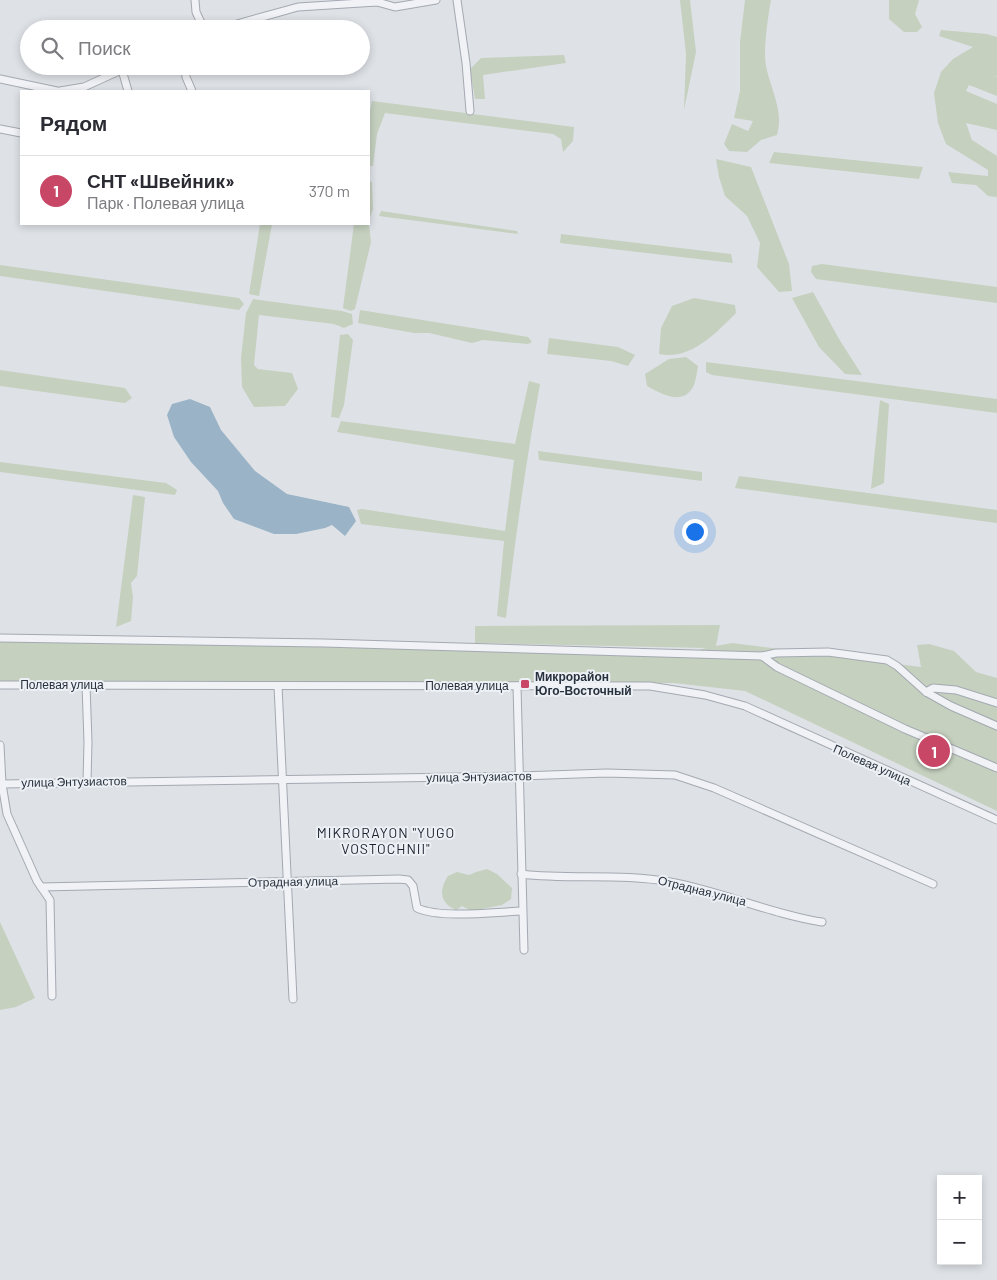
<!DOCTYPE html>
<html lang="ru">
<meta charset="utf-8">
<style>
:root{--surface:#fff;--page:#f2f2f3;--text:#2b2b33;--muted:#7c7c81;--line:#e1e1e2;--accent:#c84666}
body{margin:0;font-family:Barlow,sans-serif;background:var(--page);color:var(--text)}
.controls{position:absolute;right:15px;bottom:15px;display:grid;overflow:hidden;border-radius:0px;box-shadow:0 2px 8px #0003}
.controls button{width:45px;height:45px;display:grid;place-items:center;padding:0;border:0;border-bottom:1px solid var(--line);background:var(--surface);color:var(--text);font:25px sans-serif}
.you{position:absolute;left:694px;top:531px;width:18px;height:18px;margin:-12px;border:4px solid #fff;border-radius:50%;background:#1a73e8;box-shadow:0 0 0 8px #1a73e833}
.badge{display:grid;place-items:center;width:32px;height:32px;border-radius:50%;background:var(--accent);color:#fff;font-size:16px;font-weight:700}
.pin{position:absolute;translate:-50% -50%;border:2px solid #fff;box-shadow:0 1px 5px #0006}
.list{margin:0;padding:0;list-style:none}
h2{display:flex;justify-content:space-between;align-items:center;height:65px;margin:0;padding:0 20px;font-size:21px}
h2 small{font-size:16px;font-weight:400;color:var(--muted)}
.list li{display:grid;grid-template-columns:32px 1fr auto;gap:15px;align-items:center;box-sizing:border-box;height:70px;padding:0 20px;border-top:1px solid var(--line)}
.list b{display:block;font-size:19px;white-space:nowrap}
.list p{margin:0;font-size:16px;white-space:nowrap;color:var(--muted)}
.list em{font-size:16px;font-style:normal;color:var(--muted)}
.icon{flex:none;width:28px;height:28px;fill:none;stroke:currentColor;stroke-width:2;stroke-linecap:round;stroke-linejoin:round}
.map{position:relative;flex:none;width:997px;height:1280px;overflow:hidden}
.search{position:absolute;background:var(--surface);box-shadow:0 2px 8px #0003;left:20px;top:20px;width:350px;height:55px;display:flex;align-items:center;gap:12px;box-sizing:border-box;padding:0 18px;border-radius:28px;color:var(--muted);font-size:19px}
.panel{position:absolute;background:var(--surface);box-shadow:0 2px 8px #0003;left:20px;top:90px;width:350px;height:135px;border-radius:0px}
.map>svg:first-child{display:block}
.green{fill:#c5d0bf}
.water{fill:#9ab3c6}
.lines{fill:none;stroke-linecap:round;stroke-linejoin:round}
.minor-casing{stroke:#a4a9b1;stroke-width:9}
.minor{stroke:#f0f2f5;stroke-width:7}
.poi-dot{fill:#c84666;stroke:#edf1f5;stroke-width:2}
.labels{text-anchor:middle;stroke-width:4;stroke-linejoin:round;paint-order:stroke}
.poi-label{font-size:12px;font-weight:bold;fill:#28313d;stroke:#edf1f5;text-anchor:start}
.street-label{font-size:12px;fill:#28313d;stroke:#edf1f5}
.neighbourhood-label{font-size:14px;letter-spacing:1px;fill:#1a222e;stroke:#edf1f5}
</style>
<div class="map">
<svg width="997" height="1280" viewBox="0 0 997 1280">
<rect width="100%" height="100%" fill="#dee2e7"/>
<g class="green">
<polygon points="680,0 690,0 696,52 684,110 686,54"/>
<path d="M745,0H771C768,16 763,51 766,66C771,91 784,110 777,135L761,140L747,152L729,151L724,144L732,124L748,131L753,121L734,118L740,91V42Z"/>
<polygon points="889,0 919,0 915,14 922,27 917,32 904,32 889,19"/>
<polygon points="941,30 987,34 997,37 997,76 995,76 997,77 997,96 969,85 966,91 997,104 997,130 966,123 972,140 997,156 997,197 988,196 976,185 952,183 948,172 988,176 988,170 946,144 938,123 934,93 941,72 953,59 973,47 939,36"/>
<polygon points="564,55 566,63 483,75 485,99 475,99 470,69 481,58"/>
<polygon points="372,101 574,127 573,141 563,152 561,139 553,134 385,113 377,134 373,166 369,166 369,116"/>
<polygon points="774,152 923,167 919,179 769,163"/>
<polygon points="716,159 751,167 789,264 792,291 779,292 757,267 760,243 747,216 725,196 719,177"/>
<polygon points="369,181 372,182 373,209 369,220"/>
<polygon points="381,211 517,231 518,234 379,216"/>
<polygon points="260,224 272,224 259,296 249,294"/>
<polygon points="354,224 369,224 371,242 355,309 351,311 343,308"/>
<polygon points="561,234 731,254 733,263 560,243"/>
<polygon points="822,264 997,287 997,303 816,279 811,272 812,266"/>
<polygon points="0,265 239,298 244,304 239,310 0,276"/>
<polygon points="813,292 839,339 862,375 845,374 819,347 792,298"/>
<path d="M694,298L735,305L736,313C716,333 690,361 659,354L661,328L672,306Z"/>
<polygon points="253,299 342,311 352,314 353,324 344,328 334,324 259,315 254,365 258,369 292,373 298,389 285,406 254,407 242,387 241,358 246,313"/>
<polygon points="360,310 528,337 532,342 528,344 483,340 472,343 429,333 414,333 358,323"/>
<polygon points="348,334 353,340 344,405 339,418 331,417 340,335"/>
<polygon points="549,338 618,347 635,355 628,366 611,361 547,354"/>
<path d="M686,357L698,366C697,372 696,379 694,385C684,407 661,394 647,386L645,374L669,359Z"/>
<polygon points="706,362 997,399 997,413 712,375 706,372"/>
<polygon points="0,370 125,388 132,398 125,403 0,386"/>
<path d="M529,381L540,384C526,462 515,539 506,618L497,616L504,541L361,524L357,510L362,509L505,531L514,460L337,432L341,421L515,444Z"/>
<polygon points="880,400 889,404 884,483 871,489"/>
<polygon points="538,451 702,472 702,481 539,460"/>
<polygon points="0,462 166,483 177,490 175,495 0,472"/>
<polygon points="739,476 997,510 997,523 735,488"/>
<polygon points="133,495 145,497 137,576 131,583 133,597 131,621 116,627"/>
<polygon points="720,625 716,646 732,643 921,667 917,645 929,644 954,651 976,672 997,678 997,811 745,691 674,683 0,681 0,636 686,653 706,648 475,643 475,626"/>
<path d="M487,869L497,874L512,888L511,899L502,905L471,911L462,906L456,910C439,903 439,889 448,876L457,872L469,875L476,872Z"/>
<polygon points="0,922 35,998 16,1007 0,1010"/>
</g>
<polygon class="water" points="190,399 210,407 221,430 255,471 287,494 349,507 356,521 345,536 332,525 325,528 296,534 274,534 234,519 223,503 218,491 191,462 174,437 167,415 172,404"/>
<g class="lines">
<g class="minor-casing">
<g id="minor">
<polyline points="195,0 196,12 204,29"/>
<polyline points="457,0 466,63 470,111"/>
<polyline points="219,29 298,7 377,2 395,7 436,0"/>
<polyline points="185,66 186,77 192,91"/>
<polyline points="122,70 128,91"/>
<polyline points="0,79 57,91"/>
<polyline points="60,91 84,87 130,66"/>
<polyline points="0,129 21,133"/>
<polyline points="0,638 324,643 762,656 777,667 905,729 997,768"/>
<polyline points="762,656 776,653 828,652 887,660 897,666 926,692 951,706 997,726"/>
<polyline points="0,685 650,686 705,695 745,706 997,820"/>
<polyline points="86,685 88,742 87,782"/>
<polyline points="278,686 293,999"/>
<polyline points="517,686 524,950"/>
<polyline points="926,692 933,688 956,690 997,703"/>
<polyline points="0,745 2,784 7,814 37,881 50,900 52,996"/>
<polyline points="2,784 520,776 607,773 675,775 714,788 933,884"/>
<path d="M521,874C570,880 621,873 670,882C721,891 770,914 822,922"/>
<path d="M41,887L399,879L408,880L413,886L417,908C441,919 495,912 522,911"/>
</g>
</g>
<use href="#minor" class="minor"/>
</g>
<rect class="poi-dot" x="520" y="679" width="10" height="10" rx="2.5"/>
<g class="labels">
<g class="poi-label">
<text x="535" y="681">Микрорайон<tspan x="535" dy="14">Юго-Восточный</tspan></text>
</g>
<g class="street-label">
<text x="62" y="689">Полевая улица</text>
<text x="467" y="690">Полевая улица</text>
<text transform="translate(872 765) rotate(24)" y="4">Полевая улица</text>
<text transform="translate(479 777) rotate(-1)" y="4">улица Энтузиастов</text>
<text transform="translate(74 782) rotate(-1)" y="4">улица Энтузиастов</text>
<text transform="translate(293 882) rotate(-1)" y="4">Отрадная улица</text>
<text transform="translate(702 891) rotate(14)" y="4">Отрадная улица</text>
</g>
<g class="neighbourhood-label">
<text x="386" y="838">MIKRORAYON "YUGO<tspan x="386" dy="16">VOSTOCHNII"</tspan></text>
</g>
</g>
</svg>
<div class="controls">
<button>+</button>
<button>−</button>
</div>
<div class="you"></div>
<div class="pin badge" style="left:934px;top:751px">1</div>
<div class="search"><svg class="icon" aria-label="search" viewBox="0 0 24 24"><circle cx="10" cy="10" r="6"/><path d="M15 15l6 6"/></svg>Поиск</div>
<section class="panel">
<h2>Рядом<small></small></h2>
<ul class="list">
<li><span class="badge">1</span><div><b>СНТ «Швейник»</b><p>Парк · Полевая улица</p></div><em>370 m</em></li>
</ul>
</section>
</div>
